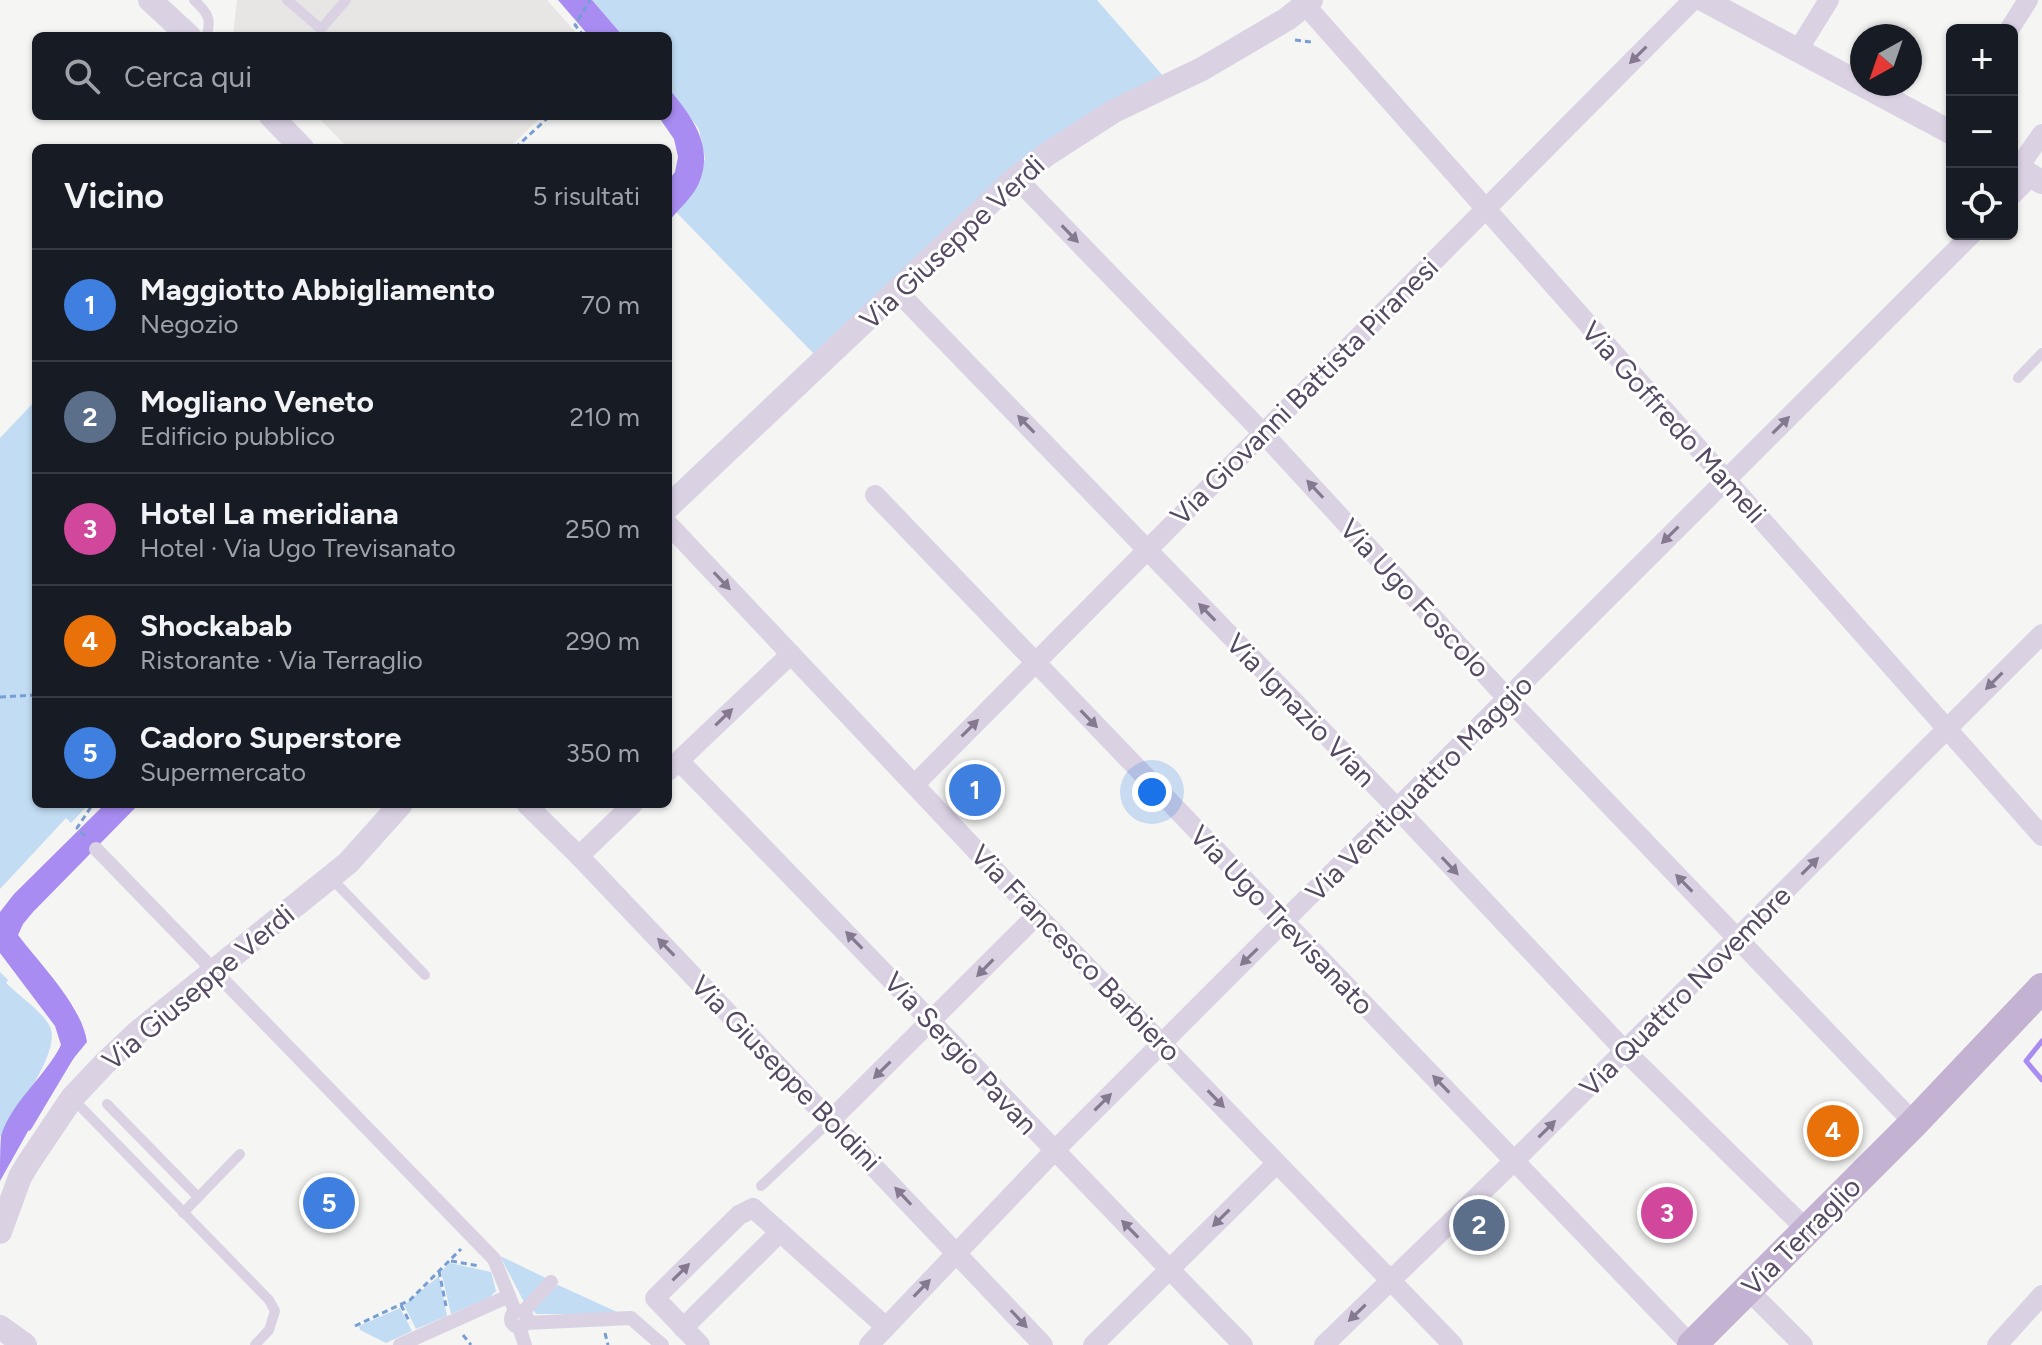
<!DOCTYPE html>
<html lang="it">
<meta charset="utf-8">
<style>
:root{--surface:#171b24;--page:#242831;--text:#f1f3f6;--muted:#9ea1a6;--line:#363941;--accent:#9e12f0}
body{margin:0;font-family:Figtree,sans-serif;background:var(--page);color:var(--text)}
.controls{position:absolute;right:24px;top:24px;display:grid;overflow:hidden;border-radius:12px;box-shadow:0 2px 6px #0004}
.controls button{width:72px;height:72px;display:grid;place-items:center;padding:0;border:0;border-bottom:2px solid var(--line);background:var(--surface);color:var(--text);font:40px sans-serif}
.compass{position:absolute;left:1850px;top:24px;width:72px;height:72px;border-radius:50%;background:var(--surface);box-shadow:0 2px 6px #0004;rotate:220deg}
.you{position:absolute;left:1152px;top:792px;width:28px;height:28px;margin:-20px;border:6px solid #fff;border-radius:50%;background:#1a73e8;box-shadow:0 0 0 12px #1a73e833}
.badge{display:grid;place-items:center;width:52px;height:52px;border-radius:50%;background:var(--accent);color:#fff;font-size:26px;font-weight:700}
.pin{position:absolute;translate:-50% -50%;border:4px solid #fff;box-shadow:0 2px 8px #0006}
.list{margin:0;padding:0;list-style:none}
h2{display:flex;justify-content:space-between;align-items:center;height:104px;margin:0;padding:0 32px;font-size:34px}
h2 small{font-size:26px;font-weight:400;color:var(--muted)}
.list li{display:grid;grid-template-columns:52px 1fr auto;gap:24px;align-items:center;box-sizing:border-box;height:112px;padding:0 32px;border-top:2px solid var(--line)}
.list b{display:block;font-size:30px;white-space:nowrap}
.list p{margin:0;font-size:26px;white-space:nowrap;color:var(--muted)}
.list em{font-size:26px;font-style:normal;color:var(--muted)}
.icon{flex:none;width:44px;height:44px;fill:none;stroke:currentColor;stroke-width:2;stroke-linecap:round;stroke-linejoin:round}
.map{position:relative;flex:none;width:2042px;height:1345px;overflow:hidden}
.search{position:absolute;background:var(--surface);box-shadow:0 2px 6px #0004;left:32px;top:32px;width:640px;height:88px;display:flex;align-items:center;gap:20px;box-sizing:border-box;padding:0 28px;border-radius:12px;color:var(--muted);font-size:30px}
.panel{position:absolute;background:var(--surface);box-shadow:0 2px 6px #0004;left:32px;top:144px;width:640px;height:664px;border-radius:12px}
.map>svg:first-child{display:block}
.education{fill:#e7e6e5}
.green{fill:#c1dcf3}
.water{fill:#a88cf2}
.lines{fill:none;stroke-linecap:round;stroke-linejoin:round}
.stream{stroke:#a88cf2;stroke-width:5}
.path{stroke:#769ed3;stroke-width:3;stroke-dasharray:6 4;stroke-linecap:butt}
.service{stroke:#dad1e3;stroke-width:10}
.pedestrian{stroke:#dad1e3;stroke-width:14}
.minor{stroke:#dad1e3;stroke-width:20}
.tertiary{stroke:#dad1e3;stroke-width:24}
.primary{stroke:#c4b2d2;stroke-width:30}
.oneway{fill:#84798f}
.labels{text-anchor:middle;stroke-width:6;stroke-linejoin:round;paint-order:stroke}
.street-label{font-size:28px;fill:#564962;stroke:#fff}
</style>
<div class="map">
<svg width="2042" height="1345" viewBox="0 0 2042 1345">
<rect width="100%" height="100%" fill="#f5f5f3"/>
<g class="education">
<polygon points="237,0 547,0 579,36 235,36 233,34"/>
<polygon points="317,116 542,116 509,148 348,148"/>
</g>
<g class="green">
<polygon points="592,0 1097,0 1164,77 1112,104 816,356 676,212 699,183 705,158 699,129 668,88 668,36 623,36"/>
<polygon points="36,400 36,804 89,804 71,823 66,818 0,889 0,438"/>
<path d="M0,972L8,980L6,983C17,994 44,1013 50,1027C62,1051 13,1115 0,1137Z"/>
<polygon points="500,1256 546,1278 524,1302"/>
<polygon points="450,1263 491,1272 496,1291 490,1297 451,1314 441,1271"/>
<polygon points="439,1276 447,1316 416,1329 404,1305"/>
<polygon points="558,1285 617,1312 611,1314 536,1314 533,1310"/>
<polygon points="400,1308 412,1331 386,1343 360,1330 359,1326"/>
</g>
<g class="water">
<polygon points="558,0 592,0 623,36 589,36"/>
<path d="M668,88C691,115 715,146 699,183C693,197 678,210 668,222V181L675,172L678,157L674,139L658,116H668Z"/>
<path d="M105,804H139L33,912L23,924L18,935C40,964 82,1006 87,1042L59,1076L0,1181C0,1167 0,1149 1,1136C12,1101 45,1077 61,1045L55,1026L0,953V912L14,894Z"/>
</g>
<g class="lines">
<g class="stream">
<polyline points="2042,1041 2026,1061 2042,1080"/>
<polyline points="29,1128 75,1051"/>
</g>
<g class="path">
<polyline points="584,36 575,25 590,0"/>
<polyline points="1295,40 1311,42"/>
<polyline points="515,148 550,116"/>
<polyline points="0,697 36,695"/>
<polyline points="85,836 77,828 93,804"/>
<polyline points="451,1261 479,1266"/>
<polyline points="439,1271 446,1306"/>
<polyline points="401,1305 410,1323"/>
<polyline points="355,1326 410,1300 461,1249"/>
<polyline points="605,1333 608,1345"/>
<polyline points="463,1335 471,1345"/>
</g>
<g class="service">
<path d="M194,0C206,11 213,19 206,36"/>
<polyline points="287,0 321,29 346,0"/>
<polyline points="2018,378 2042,353"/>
<polyline points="331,878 425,975"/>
<polyline points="72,1098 269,1300 275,1311 269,1330 255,1345"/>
<polyline points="107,1104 198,1197"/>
<polyline points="761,1186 831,1120"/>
<polyline points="183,1213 240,1154"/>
</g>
<g class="pedestrian">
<polyline points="96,849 494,1259 515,1311"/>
<circle cx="519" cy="1319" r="8"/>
<polyline points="523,1312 551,1282"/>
<polyline points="525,1323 631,1318 662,1345"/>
<polyline points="519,1327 525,1345"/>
<polyline points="400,1345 509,1296"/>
</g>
<g class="minor">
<polyline points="1306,6 2042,836"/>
<polyline points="2009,30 2028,0"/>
<polyline points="1798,50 1829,0"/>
<polyline points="2018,168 2042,134"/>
<polyline points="1016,178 1262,432 1507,698 1914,1123"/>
<polyline points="2012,195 2031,176"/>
<polyline points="897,291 1394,805 1625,1051 1807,1230"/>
<polyline points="875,495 1691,1345"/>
<polyline points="668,524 1037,915 1453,1345"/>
<path d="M679,761C868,954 1054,1151 1243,1345"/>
<polyline points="668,771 791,654"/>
<polyline points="915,784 1693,0"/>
<polyline points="526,804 579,856 1043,1345"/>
<polyline points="579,856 633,804"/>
<polyline points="831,1120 1037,915"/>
<polyline points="1747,1289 1803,1345"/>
<polyline points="683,1328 780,1232"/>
<polyline points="700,1345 655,1298 739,1215 753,1208 886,1327"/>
<polyline points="869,1345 1054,1151 1972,234"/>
<polyline points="1093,1345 1277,1163"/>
<polyline points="1324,1345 1515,1160 2042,634"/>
<polyline points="1997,1345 2042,1295"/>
</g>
<g class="tertiary">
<polyline points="150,0 189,36"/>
<polyline points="1704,0 1952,133"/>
<polyline points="271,116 302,148"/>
<polyline points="2012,165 2042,182"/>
<polyline points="668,507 1016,178 1046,155 1114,111 1202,69 1287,19 1311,0"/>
<polyline points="0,1232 20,1177 29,1162 72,1098 104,1064 138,1032 348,863 401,804"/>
<polyline points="0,1327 25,1345"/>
</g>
<polyline class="primary" points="1692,1345 1914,1123 2042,988"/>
</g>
<defs><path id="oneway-solid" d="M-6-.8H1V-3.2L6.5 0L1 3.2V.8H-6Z" transform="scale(2)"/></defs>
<g class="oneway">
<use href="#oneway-solid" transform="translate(1638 55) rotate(135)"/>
<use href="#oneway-solid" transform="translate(1070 234) rotate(46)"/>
<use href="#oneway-solid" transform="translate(1026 424) rotate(-134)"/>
<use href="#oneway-solid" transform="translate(1781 425) rotate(-45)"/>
<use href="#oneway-solid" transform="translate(1315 489) rotate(-133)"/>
<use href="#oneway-solid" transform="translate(1670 535) rotate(135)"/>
<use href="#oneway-solid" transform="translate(722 581) rotate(47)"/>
<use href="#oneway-solid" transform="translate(1207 612) rotate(-134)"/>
<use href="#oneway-solid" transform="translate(1994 681) rotate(135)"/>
<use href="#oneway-solid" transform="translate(724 717) rotate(-44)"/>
<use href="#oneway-solid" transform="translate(1089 719) rotate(46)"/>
<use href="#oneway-solid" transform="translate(970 728) rotate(-45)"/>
<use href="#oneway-solid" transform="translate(1450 866) rotate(47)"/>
<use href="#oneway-solid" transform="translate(1810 866) rotate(-45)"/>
<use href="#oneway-solid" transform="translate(1684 883) rotate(-134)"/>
<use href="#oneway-solid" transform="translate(854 940) rotate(-134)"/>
<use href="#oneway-solid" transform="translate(666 947) rotate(-134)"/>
<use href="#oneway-solid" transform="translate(1249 957) rotate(136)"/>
<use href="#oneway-solid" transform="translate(985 968) rotate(134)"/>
<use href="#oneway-solid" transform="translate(882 1070) rotate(135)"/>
<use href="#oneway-solid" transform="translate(1441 1084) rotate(-134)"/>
<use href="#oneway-solid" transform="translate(1216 1099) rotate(46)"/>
<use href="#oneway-solid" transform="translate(1103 1102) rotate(-45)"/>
<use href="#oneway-solid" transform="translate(1547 1129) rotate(-45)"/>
<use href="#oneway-solid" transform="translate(903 1196) rotate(-133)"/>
<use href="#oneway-solid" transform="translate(1221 1218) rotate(135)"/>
<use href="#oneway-solid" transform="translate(1130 1229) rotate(-134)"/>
<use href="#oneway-solid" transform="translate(681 1272) rotate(-45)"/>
<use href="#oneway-solid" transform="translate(922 1288) rotate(-46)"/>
<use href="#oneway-solid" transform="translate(1357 1313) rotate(136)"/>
<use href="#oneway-solid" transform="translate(1019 1319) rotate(47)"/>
</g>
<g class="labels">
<g class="street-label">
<text transform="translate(952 242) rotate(-43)" y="10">Via Giuseppe Verdi</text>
<text transform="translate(1304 391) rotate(-45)" y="10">Via Giovanni Battista Piranesi</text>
<text transform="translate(1674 422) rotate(48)" y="10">Via Goffredo Mameli</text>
<text transform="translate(1415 598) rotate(47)" y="10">Via Ugo Foscolo</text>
<text transform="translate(1301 710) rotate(46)" y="10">Via Ignazio Vian</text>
<text transform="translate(1419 788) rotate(-45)" y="10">Via Ventiquattro Maggio</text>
<text transform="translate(1282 920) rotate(46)" y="10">Via Ugo Trevisanato</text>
<text transform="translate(1076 953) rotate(46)" y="10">Via Francesco Barbiero</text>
<text transform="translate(198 987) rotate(-40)" y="10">Via Giuseppe Verdi</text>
<text transform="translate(1685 991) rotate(-45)" y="10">Via Quattro Novembre</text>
<text transform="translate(961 1053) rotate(47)" y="10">Via Sergio Pavan</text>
<text transform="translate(786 1073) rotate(46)" y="10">Via Giuseppe Boldini</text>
<text transform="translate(1801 1236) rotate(-45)" y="10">Via Terraglio</text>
</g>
</g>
</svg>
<div class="controls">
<button>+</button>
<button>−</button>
<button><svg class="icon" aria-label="locate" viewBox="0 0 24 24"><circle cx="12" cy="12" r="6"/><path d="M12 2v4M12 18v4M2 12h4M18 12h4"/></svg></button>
</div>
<svg class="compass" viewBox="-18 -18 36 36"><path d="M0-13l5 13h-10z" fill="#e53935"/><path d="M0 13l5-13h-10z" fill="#9ea1a6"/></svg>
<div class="you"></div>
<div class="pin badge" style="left:975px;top:790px;background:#3f7fe0">1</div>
<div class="pin badge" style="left:1479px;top:1225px;background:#5c6f8a">2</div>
<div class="pin badge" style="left:1667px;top:1213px;background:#d1479c">3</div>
<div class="pin badge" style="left:1833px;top:1131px;background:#e8710a">4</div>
<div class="pin badge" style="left:329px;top:1203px;background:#3f7fe0">5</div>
<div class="search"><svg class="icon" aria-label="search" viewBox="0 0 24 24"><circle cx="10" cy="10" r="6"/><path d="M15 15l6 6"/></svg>Cerca qui</div>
<section class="panel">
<h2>Vicino<small>5 risultati</small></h2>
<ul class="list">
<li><span class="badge" style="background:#3f7fe0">1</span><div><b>Maggiotto Abbigliamento</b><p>Negozio</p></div><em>70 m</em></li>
<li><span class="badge" style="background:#5c6f8a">2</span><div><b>Mogliano Veneto</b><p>Edificio pubblico</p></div><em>210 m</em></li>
<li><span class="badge" style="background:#d1479c">3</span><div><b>Hotel La meridiana</b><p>Hotel · Via Ugo Trevisanato</p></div><em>250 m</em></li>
<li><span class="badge" style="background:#e8710a">4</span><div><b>Shockabab</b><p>Ristorante · Via Terraglio</p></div><em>290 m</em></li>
<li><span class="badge" style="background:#3f7fe0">5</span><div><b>Cadoro Superstore</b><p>Supermercato</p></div><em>350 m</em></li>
</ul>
</section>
</div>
